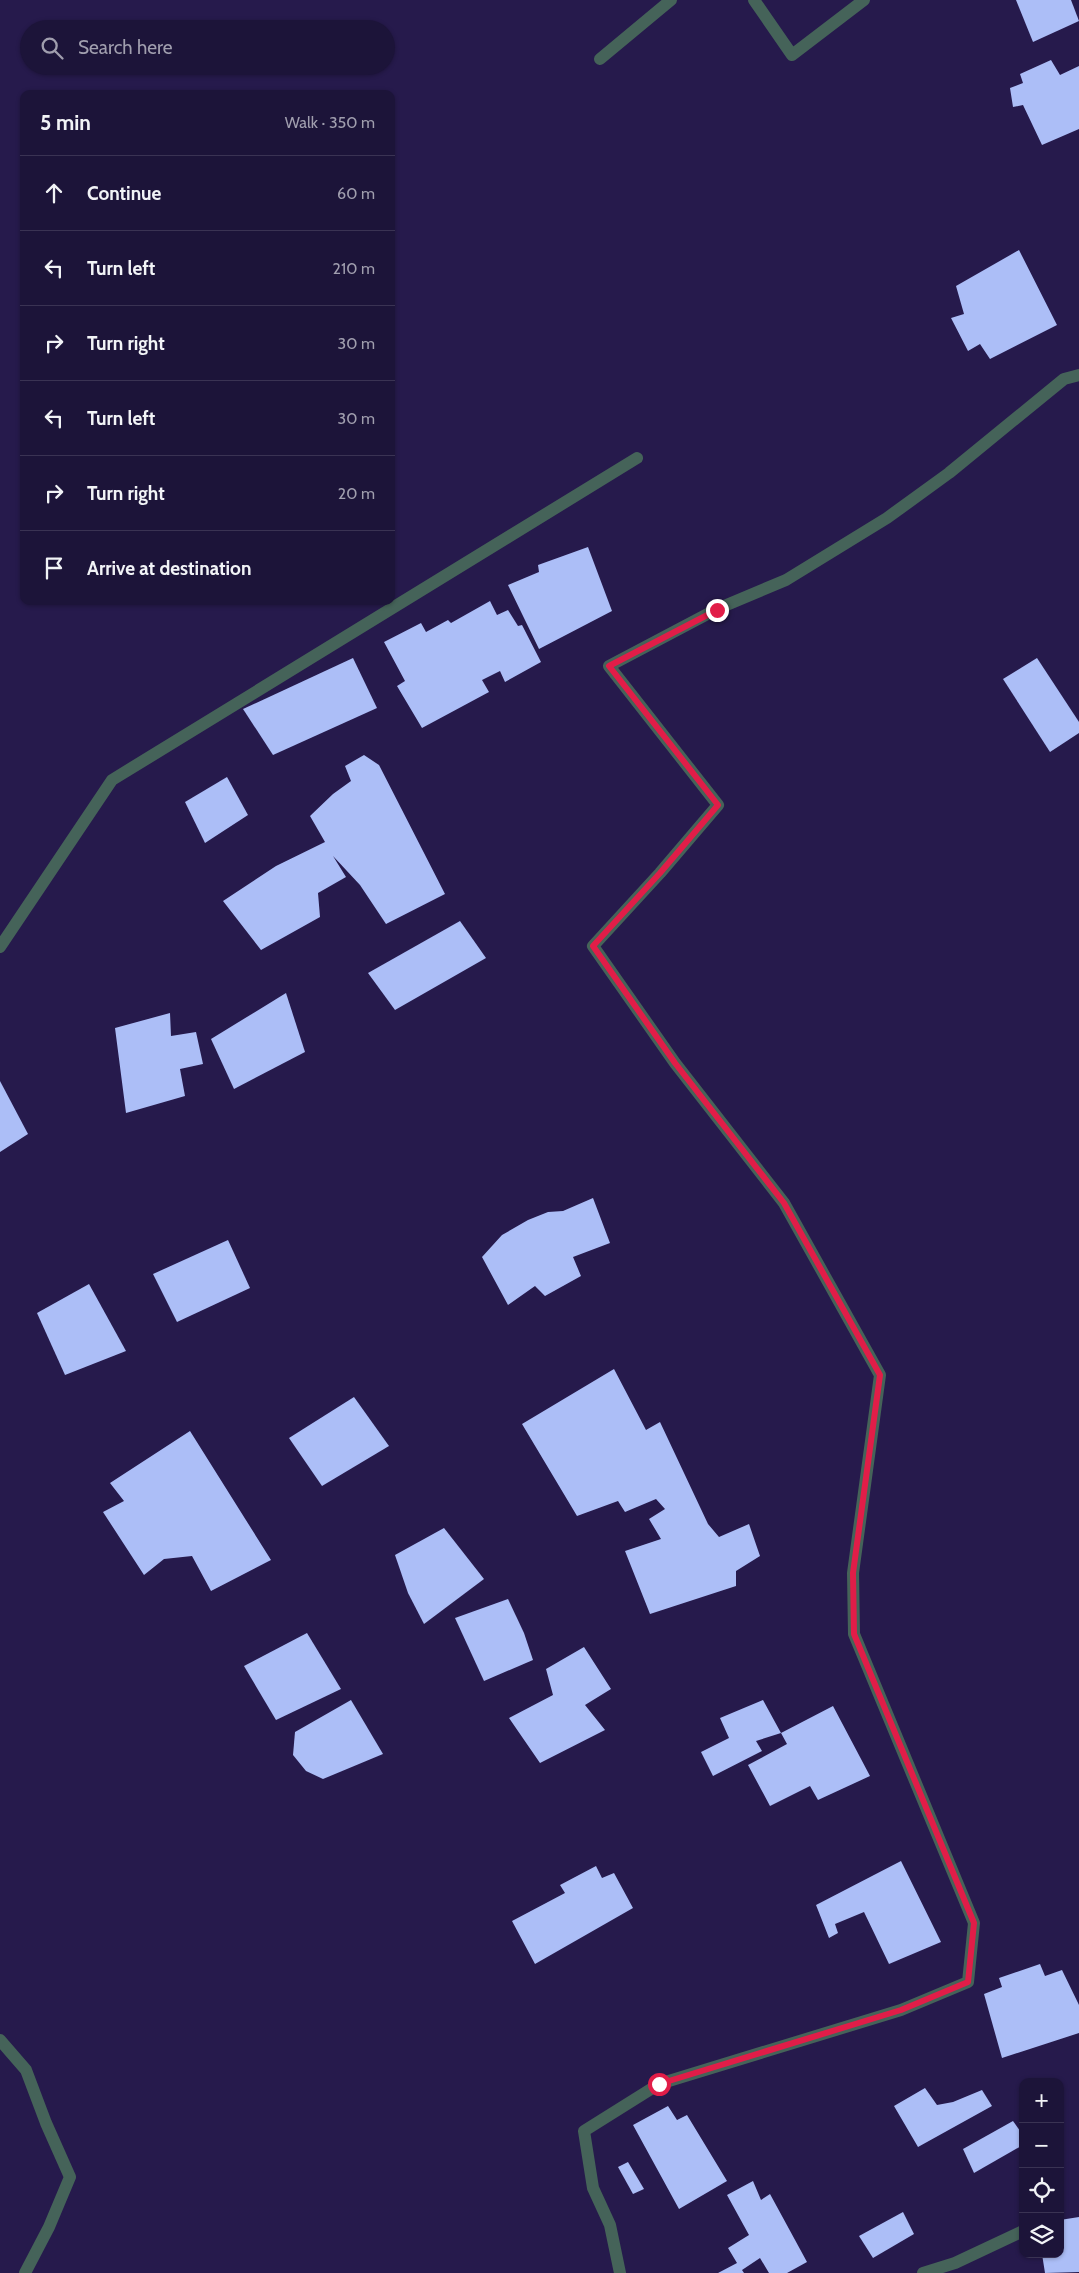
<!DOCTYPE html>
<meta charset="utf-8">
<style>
:root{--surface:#1c1439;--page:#251d41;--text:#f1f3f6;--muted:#a09eae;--line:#3a3353}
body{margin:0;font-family:Cabin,sans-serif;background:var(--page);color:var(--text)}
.controls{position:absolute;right:15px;bottom:15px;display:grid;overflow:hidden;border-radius:10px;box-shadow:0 1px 4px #0004}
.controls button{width:45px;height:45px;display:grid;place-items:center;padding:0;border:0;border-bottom:1px solid var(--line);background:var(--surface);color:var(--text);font:25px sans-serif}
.stop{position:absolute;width:15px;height:15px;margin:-11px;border:4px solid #e11d48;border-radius:50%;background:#fff}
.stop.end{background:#e11d48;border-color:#fff;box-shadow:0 1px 5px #0008}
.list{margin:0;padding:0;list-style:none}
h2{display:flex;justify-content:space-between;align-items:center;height:65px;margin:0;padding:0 20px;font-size:21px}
h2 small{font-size:16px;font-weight:400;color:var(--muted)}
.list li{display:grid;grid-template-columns:32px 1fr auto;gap:15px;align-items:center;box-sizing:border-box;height:75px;padding:0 20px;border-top:1px solid var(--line)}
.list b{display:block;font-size:19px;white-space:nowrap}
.list em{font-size:16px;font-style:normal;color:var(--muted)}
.icon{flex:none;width:28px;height:28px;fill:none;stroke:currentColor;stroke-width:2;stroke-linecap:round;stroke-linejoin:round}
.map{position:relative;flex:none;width:1079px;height:2273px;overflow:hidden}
.search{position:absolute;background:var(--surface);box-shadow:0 1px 4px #0004;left:20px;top:20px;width:375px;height:55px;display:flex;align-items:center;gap:12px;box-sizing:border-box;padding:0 18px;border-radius:28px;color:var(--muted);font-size:19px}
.panel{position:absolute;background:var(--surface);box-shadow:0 1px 4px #0004;left:20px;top:90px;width:375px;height:515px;border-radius:10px}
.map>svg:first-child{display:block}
.building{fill:#acbef7}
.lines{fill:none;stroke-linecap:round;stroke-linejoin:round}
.minor{stroke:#456359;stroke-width:12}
.route{stroke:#e11d48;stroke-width:6}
</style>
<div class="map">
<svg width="1079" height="2273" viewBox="0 0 1079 2273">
<rect width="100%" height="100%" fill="#261a4c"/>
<g class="building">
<polygon points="1016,0 1071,0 1079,21 1033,42"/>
<polygon points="1051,60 1060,75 1079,66 1079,129 1042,145 1023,105 1013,107 1010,88 1023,83 1020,74"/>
<polygon points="1019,250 1057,325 990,359 980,344 968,351 951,318 964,314 956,286"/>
<polygon points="588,547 612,611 539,649 508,585 539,572 538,565"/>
<polygon points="490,601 497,615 508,610 518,626 522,625 541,662 505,682 500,671 482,680 489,692 422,728 397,686 405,681 384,642 421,623 426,632 448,620 451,623"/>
<polygon points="353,658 377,708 273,755 243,709"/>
<polygon points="1037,658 1079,722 1079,733 1050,752 1003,679"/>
<polygon points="364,755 379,765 445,894 386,924 360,885 333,856 346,877 318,893 320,917 261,950 223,901 276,866 325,842 310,816 333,794 351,781 345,766"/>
<polygon points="227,777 248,815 205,843 185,802"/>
<polygon points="460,921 486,958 395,1010 368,973"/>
<polygon points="286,993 305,1052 234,1089 211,1039"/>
<polygon points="170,1013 171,1036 196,1032 203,1064 180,1069 185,1096 126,1113 115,1028"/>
<polygon points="0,1081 28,1134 0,1152"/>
<polygon points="593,1198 610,1243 573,1257 581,1276 545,1296 535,1286 508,1305 482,1257 502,1235 528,1220 548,1212 563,1211"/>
<polygon points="228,1240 250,1288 177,1322 153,1274"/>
<polygon points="89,1284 126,1351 65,1375 37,1313"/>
<polygon points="614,1369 646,1430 660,1422 708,1524 719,1537 749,1524 760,1556 736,1571 736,1586 650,1614 625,1551 661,1539 649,1519 665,1509 656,1499 625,1512 618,1501 577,1516 522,1424"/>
<polygon points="354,1397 389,1446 322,1486 289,1438"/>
<polygon points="190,1431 271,1560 211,1591 192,1556 164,1559 144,1575 103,1512 124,1501 110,1483"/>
<polygon points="444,1528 484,1579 424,1624 408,1593 395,1555"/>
<polygon points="508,1599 524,1633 533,1660 484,1681 455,1618"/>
<polygon points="307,1633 341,1689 276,1720 244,1666"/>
<polygon points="584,1647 611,1689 585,1705 605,1730 540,1763 509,1718 553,1695 546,1669"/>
<polygon points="351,1700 383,1754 323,1779 306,1771 293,1755 295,1732"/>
<polygon points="763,1700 781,1733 756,1741 762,1751 713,1776 701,1752 729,1738 720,1718"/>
<polygon points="833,1706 870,1776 818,1800 810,1786 770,1806 748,1765 787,1744 781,1733"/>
<polygon points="901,1861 941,1942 889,1964 864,1912 835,1924 838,1933 829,1938 816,1905"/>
<polygon points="596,1866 602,1878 614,1873 633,1908 535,1964 512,1921 565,1893 560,1885"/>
<polygon points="1040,1964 1045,1976 1062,1970 1079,2005 1079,2033 1002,2058 984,1994 1002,1987 999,1978"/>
<polygon points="925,2088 937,2105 953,2102 982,2090 992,2106 918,2147 894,2106"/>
<polygon points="668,2106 677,2120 687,2115 727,2181 679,2209 633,2125"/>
<polygon points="1013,2121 1023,2135 1023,2145 974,2173 963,2149"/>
<polygon points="628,2162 644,2189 633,2194 618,2167"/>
<polygon points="753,2181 761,2200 770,2194 807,2262 787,2273 769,2273 760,2258 742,2270 744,2273 718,2273 737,2263 728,2248 749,2235 727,2195"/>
<polygon points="903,2212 914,2234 873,2258 859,2236"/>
<polygon points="1079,2217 1079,2272 1045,2273 1042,2254 1060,2254 1060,2220"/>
</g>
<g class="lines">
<g class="minor">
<polyline points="754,0 792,55 864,0"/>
<polyline points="600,59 671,0"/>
<polyline points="0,947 112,780 637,458"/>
<polyline points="0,2040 26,2070 46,2123 70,2177 49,2227 25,2273"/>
<polyline points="620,2273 610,2225 593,2188 584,2131 659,2084 901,2010 968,1982 974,1923 854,1634 853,1573 880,1375 784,1203 675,1063 593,946 660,873 718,805 609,666 717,609 786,580 887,518 949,473 1064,379 1079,375"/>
<polyline points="923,2273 955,2263 1023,2231"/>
</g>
</g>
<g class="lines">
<polyline class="route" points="659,2084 901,2010 968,1982 974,1923 854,1634 853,1573 880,1375 784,1203 675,1063 593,946 660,873 718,805 609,666 717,610"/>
</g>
</svg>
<div class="controls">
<button>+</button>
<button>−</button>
<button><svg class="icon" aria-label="locate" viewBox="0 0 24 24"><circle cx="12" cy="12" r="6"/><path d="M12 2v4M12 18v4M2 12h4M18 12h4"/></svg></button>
<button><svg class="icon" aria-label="layers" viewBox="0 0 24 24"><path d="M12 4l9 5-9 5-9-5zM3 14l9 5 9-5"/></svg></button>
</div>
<div class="stop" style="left:659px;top:2084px"></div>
<div class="stop end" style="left:717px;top:610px"></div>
<div class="search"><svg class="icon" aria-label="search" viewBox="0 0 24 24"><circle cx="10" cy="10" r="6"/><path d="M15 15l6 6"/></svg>Search here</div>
<section class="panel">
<h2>5 min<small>Walk · 350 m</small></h2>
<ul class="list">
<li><svg class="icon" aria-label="ahead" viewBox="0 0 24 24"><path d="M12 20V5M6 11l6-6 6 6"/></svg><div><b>Continue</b></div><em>60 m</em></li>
<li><svg class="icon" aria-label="left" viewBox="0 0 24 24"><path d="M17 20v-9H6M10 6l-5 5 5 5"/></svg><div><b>Turn left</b></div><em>210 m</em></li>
<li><svg class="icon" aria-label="right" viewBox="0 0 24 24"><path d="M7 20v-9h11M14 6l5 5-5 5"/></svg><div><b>Turn right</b></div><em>30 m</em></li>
<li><svg class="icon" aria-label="left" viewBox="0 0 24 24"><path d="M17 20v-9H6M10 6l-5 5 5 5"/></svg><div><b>Turn left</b></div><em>30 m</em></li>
<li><svg class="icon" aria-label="right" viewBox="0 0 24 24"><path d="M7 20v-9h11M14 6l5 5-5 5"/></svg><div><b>Turn right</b></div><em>20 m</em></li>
<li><svg class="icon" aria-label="arrive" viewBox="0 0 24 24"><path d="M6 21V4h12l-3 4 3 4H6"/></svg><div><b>Arrive at destination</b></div></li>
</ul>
</section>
</div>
